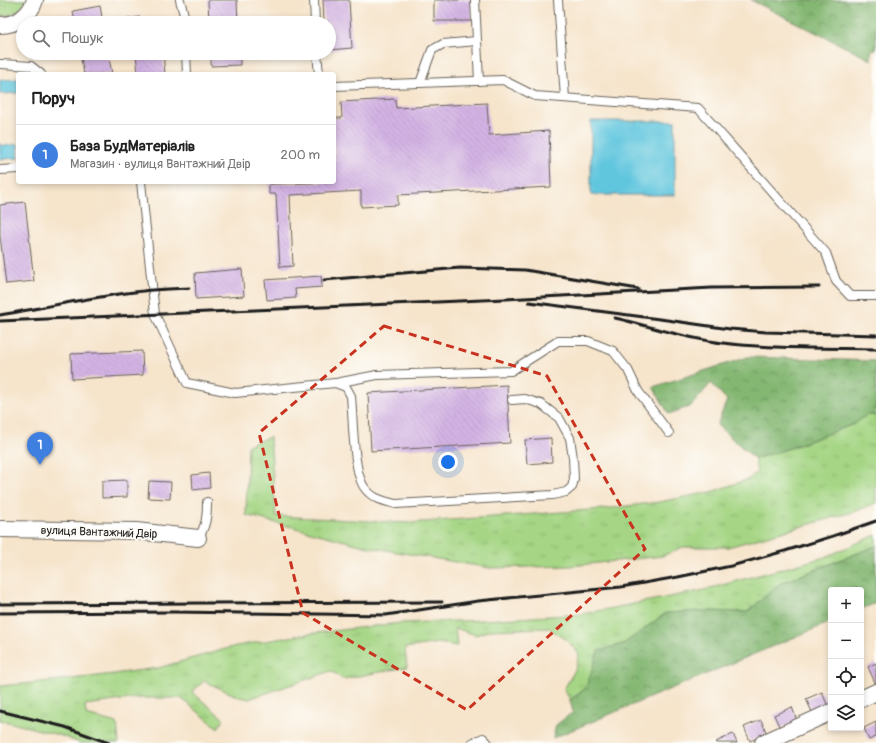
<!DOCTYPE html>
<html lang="uk">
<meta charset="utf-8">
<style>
:root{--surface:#fff;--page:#f6f6f6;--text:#222;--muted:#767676;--line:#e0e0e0;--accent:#c8321e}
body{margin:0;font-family:Pangolin,sans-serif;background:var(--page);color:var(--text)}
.controls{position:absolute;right:12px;bottom:12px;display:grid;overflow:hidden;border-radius:4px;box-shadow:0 2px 6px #0003}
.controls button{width:36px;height:36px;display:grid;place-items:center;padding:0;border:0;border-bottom:1px solid var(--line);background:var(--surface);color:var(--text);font:20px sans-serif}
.you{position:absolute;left:448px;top:462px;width:14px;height:14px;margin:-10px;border:3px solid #fff;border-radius:50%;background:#1a73e8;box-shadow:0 0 0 6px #1a73e833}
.badge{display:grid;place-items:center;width:26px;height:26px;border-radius:50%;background:var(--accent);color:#fff;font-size:13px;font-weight:700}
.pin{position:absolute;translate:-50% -33px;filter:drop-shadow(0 1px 2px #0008)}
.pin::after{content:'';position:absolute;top:21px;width:14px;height:12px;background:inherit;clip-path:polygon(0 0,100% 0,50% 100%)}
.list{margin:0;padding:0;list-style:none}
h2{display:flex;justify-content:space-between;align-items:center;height:52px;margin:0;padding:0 16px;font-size:17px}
h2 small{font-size:13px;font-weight:400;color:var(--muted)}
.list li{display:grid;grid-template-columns:26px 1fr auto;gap:12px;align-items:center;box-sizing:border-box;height:60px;padding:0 16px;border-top:1px solid var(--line)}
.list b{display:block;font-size:15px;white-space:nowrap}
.list p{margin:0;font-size:13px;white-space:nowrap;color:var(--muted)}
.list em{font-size:13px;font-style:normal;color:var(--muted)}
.icon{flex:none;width:22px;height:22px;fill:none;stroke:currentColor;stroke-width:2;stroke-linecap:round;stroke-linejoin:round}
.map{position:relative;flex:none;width:876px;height:743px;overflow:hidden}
.search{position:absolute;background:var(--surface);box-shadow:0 2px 6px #0003;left:16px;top:16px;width:320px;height:44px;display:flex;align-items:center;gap:10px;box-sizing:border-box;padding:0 14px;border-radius:22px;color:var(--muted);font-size:15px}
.panel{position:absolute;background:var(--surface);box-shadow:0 2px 6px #0003;left:16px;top:72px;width:320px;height:112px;border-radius:4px}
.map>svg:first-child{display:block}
.grass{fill:url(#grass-tufts);stroke:#617950}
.forest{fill:url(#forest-crowns);stroke:#506a47}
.water{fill:#61c6de;stroke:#3e717d}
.building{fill:url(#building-back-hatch)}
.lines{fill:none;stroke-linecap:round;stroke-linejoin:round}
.service-casing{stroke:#686259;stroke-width:10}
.minor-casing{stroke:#686259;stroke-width:18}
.service{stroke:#fff;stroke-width:8}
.minor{stroke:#fff;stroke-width:16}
.rail{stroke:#1c1c1c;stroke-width:3}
.marked{fill:none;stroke:#c8321e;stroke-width:3;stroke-dasharray:8 5;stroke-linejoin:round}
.labels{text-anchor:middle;stroke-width:4;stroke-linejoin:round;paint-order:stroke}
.street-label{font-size:12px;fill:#1c1c1c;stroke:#fdfcf7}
</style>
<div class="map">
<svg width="876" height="743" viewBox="0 0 876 743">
<defs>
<pattern id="grass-tufts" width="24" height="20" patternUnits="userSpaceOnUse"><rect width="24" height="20" fill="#a6d685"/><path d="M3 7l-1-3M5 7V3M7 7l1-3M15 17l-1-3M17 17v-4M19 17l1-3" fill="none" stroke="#8eb772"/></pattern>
<pattern id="forest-crowns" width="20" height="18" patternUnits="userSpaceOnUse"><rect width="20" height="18" fill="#84b772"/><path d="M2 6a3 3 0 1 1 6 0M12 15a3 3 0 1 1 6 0" fill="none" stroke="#6b945d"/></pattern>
<pattern id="building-back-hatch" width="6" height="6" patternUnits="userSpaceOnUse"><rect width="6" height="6" fill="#d3b3e4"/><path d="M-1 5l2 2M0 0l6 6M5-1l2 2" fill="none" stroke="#b599c3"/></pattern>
</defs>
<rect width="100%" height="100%" fill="#fdfcf7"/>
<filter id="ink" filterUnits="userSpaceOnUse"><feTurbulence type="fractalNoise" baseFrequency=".025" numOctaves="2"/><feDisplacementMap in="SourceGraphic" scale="8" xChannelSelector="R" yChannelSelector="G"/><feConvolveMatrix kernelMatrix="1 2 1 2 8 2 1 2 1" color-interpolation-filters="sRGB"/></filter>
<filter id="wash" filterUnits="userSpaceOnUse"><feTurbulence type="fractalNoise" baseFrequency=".012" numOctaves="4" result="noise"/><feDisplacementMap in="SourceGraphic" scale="16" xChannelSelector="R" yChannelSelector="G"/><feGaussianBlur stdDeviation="0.9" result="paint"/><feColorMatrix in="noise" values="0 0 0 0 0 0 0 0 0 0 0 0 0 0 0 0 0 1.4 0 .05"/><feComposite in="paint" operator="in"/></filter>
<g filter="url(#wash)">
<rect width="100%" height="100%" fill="#f6e4cb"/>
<g class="grass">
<path d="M0,0H26C21,11 12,16 0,16Z"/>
<polygon points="867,415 876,415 876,503 857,511 728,547 683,547 662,556 570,566 490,568 368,547 246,515 248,445 270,437 276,516 408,523 604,509 659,502 711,492 749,479 757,472 755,459 790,448 854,424"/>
<polygon points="876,535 876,546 781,583 747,612 702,611 666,613 625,643 599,651 586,688 570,700 564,689 575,670 579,654 567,640 549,628 490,630 476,635 455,628 457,646 438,643 405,648 407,667 343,679 331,671 249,699 239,697 204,681 192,692 224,719 218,728 181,698 137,698 85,705 86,715 117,723 119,743 80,743 59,735 0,720 0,686 90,677 158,668 236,646 307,634 400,623 485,620 582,614 700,591 825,557"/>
</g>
<g class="forest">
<polygon points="751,0 876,0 876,50 871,51 871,60"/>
<polygon points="748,357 876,361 876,415 867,415 854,424 790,448 755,459 717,425 727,400 711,383 691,406 669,414 653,387"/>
<polygon points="876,546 876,603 861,609 861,590 831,590 831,622 553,738 556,725 573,712 570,700 586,688 598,651 625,643 666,613 702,611 747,612 781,583"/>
</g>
<g class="water">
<polygon points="18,79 18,93 0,94 0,80"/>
<rect x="591" y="121" width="84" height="74"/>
<polygon points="0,143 3,146 18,144 18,158 0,159"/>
</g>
<g id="blocks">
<g class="building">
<polygon points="208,0 237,0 238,23 209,23"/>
<polygon points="323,0 349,0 352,48 329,50 329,23 324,23"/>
<polygon points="434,0 471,0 472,21 434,21"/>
<polygon points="100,6 103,23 75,23 73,11"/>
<polygon points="140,17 141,23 109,23 109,22"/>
<polygon points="80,53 108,53 112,74 84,74"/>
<polygon points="136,53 163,53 165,74 138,74"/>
<polygon points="211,53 240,53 240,65 211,66"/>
<polygon points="395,99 396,108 487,103 489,135 549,131 551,187 398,195 398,205 361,207 361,191 290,195 293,266 280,267 276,194 269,194 269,184 334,182 334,118 342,118 341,102"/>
<polygon points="25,202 34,281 6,284 0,236 0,205"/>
<polygon points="242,269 244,296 196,299 195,273"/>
<polygon points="321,276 322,287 295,289 296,298 267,300 265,280"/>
<polygon points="142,351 143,375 72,379 71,354"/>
<polygon points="507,385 510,443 371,451 368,393"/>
<polygon points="551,438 552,462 527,464 525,440"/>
<polygon points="209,473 210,488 193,490 192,475"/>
<polygon points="127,480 127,497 102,498 102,481"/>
<polygon points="149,481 171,482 170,499 148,498"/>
<polygon points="876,663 876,685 868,667"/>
<polygon points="822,692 828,707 813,714 806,699"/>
<polygon points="792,707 797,721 780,728 774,715"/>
<polygon points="761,720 767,734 750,741 744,727"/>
<polygon points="876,722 876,737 869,740 864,728"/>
<polygon points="733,734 737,743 717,743 716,742"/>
</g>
</g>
</g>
<g filter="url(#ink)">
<use href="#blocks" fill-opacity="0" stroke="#686259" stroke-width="1"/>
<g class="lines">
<g class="service-casing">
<g id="service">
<polyline points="180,0 184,15 185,23"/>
<polyline points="314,0 315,23"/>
<polyline points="475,0 479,81"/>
<polyline points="558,0 565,98"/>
<polyline points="186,53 187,74"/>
<polyline points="317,53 319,74"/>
<polyline points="0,64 2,64 31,66 41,74"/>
<polyline points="420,83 432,50 443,44 477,41"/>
<polyline points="334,86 503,80 535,96 698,108 826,253 836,281 850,296 876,296"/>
<polyline points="0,170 18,169"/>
<path d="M141,182L155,314L187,383L235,393L335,383L346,387L351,396C353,418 353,471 364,487C372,499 384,501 396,504L553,495L566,492L572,487L574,479L573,458L570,438L559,418L541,404L525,399L512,400"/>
<polyline points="336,383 377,375 511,371 558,341 588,341 613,351 628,370 638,391 669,433"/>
<path d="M198,538C206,527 207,516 207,502"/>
<polyline points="472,743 483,738 488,743"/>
</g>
</g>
<g class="minor-casing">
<g id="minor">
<path d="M0,25C16,25 30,16 35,0"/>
<polyline points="0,529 136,531 198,538"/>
<polyline points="861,699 876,692"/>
<polyline points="763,743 831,712"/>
</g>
</g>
<use href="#service" class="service"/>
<use href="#minor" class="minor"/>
<g class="rail">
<polyline points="324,280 460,268 525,270 638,289"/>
<polyline points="529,302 667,320 730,329 766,332 876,335"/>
<path d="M0,315C47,307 95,296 143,291C158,289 173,289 189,288"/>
<path d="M615,318C650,326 686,339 723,343C773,349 825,348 876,349"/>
<polyline points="0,321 505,299 712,288 819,287"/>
<polyline points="0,604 442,602"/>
<polyline points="0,613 174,612 386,615 478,601 621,587 678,577 731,566 785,551 833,536 876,521"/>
<polyline points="0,711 65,727 109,743"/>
</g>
</g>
</g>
<path class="marked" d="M384,326L547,376L645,549L467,710L303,613L259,433Z"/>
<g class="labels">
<g class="street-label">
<text transform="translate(99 532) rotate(2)" y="4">вулиця Вантажний Двір</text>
</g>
</g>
</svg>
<div class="controls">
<button>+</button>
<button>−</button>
<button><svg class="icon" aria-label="locate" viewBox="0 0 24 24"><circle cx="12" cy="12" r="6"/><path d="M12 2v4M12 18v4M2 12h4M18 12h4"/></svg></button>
<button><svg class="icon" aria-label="layers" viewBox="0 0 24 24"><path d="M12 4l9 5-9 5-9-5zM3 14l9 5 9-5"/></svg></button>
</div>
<div class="you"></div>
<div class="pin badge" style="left:40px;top:465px;background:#3f7fe0">1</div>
<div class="search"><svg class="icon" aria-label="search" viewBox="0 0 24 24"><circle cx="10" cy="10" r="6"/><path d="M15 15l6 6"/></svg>Пошук</div>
<section class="panel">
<h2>Поруч<small></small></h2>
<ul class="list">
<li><span class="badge" style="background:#3f7fe0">1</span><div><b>База БудМатеріалів</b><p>Магазин · вулиця Вантажний Двір</p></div><em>200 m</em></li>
</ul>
</section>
</div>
